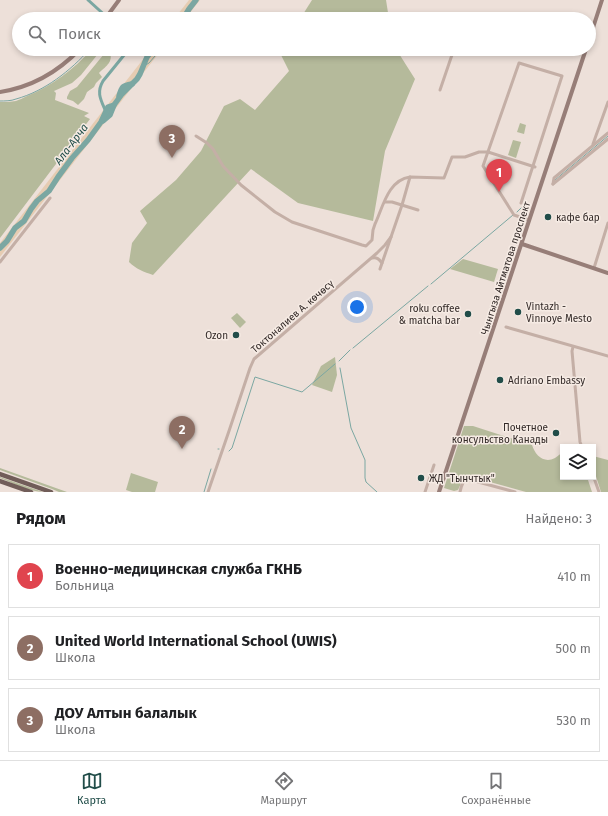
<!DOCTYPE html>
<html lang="ru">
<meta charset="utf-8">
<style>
:root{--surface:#fff;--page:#f2f2f2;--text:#202124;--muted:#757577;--line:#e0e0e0;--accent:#214d49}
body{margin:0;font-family:"Fira Sans",sans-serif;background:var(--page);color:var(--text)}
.controls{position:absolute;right:12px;bottom:12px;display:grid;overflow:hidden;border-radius:0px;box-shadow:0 2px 6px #0003}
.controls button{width:36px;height:36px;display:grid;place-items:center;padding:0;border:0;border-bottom:1px solid var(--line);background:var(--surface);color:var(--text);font:20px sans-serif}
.you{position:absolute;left:357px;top:307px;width:14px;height:14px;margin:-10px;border:3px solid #fff;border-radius:50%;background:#1a73e8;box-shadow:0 0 0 6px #1a73e833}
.badge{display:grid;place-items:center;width:26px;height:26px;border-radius:50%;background:var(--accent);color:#fff;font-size:13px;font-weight:700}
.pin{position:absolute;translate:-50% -33px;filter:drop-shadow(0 1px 2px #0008)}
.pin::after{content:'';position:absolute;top:21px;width:14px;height:12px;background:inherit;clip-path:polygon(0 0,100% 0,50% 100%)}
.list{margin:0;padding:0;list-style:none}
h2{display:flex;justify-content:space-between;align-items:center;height:52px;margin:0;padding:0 16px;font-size:17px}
h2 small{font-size:13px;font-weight:400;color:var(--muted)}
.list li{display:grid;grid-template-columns:26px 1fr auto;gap:12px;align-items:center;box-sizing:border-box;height:64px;margin:0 8px 8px;padding:0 8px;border:1px solid var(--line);border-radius:0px}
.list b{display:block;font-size:15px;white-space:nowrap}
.list p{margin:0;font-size:13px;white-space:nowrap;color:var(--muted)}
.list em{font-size:13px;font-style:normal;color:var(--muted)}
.icon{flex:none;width:22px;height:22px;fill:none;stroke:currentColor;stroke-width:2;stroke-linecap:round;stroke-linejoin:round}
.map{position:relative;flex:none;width:608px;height:492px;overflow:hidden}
.search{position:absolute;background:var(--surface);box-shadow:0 2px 6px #0003;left:12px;right:12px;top:12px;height:44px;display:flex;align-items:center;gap:10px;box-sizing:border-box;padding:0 14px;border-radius:22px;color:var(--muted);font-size:15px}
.sheet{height:268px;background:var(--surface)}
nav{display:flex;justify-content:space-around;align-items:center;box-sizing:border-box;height:56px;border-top:1px solid var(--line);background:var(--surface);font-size:11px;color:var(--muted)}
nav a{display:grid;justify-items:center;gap:2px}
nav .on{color:var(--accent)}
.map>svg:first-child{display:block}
.green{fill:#b5ba9b}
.sand{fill:#e6ccb2}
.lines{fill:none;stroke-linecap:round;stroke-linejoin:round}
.stream{stroke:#7ba7a2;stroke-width:1}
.canal{stroke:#7ba7a2;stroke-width:3}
.river{stroke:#7ba7a2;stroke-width:5.5}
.street{stroke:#c4afa6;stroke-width:3}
.secondary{stroke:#977e78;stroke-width:4}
.primary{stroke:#715d59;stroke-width:4.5}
.poi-dot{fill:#214d49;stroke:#f6ebe4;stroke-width:1.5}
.labels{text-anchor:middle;stroke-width:3;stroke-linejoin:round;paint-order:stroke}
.poi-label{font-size:10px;fill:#312826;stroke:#f6ebe4;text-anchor:start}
.street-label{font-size:10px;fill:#312826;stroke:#f6ebe4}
.water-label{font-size:11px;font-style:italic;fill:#214d49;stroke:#f6ebe4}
</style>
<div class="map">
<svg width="608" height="492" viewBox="0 0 608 492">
<rect width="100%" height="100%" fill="#ede0d9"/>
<g class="green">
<polygon points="312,0 386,0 389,19 300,19"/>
<path d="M92,49H102L81,75L72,83L54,91L56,93L55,100L89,113L84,116L90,119L0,238V102C5,102 11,102 16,101C19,100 23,98 27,96C52,86 74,69 92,49Z"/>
<path d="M282,49H396L415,79L385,151L373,221L298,203L251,169L153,275C144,272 136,269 129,262L132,243L147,223L140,211L176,180L201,151L224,106L240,99L255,110L289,71L280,53Z"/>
<path d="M110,51C113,63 107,65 99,73L102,77L96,83L94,87L87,92L84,99L78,105L73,101L67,99V97L70,91L77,87L104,54Z"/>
<polygon points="520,123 526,125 524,134 517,132"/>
<polygon points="513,140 521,142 516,158 508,155"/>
<polygon points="463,259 498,269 494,282 450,269"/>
<polygon points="237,313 246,322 240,328 231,318"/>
<polygon points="335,357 337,375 332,392 312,385 321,366"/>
<path d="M464,426H473L532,445C535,455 544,464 555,458C558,456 560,454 563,452V477H587L592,492H526L468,476C461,478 461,485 458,490L454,491L444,488Z"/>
<polygon points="593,456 608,460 608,492 601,492 593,467"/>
<polygon points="0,468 67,492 59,492 52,489 0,470"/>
<polygon points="131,473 158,482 155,492 132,492 126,490"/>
<path d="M0,477L43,492C31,492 12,483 0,478Z"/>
</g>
<g class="sand">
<polygon points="189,0 200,0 185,19 174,19"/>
<polygon points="151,49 162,49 0,257 0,243"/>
</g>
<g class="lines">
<g class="stream">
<polyline points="144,66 149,63 161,49"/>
<path d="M0,101C5,101 11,101 16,99C45,91 70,71 90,49"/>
<polyline points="555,180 608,136"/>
<polyline points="517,212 521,208"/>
<polyline points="431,284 513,215"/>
<polyline points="353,348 428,286"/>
<polyline points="339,361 350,350"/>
<polyline points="340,368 351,428 365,460 365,478 366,482 377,492"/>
<polyline points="218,449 219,449"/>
<polyline points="229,451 232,448 255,377 302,392 335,364"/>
<polyline points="204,492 211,469"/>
</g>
<g class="canal">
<polyline points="88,0 109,19"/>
<path d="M106,112C101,100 96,93 103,81L129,49"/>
</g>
<g class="river">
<polyline points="183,19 189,9 196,0"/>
<path d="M119,96C122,86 122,86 132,84"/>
<polyline points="103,121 110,115 114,105"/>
<polyline points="0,248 7,241 15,228 24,221 31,209 37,201 49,191 58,177 72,158 88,140 101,122 108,107 114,105 122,94 137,79 140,74 147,57 153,49"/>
</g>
<g class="street">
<polyline points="440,90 454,49"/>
<path d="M196,136L207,143L213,149L223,166L241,185L275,212L292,222L362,245L366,246L372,240L373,230L375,224C383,207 388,180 410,177L444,178L452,157H465L479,152H488L535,167"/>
<polyline points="593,144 608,102"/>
<polyline points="553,184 554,178 608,133"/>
<polyline points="553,184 608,139"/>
<polyline points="385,202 392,202 418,210"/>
<polyline points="521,203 562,76 519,63 483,166 514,215 529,220"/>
<path d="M372,258C377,257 379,259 382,263"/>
<polyline points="0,262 50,198"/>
<polyline points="594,268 608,223"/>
<polyline points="380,269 402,205 410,177"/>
<polyline points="506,327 608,356"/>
<polyline points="573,347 572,351 580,442 582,447"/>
<polyline points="593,475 599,492"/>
<polyline points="208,492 229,431 250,368 254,359 377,253 385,245 391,237"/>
<polyline points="425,492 434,465"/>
<path d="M460,492C461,487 462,481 467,479L515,492"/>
</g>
<g class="secondary">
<polyline points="105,19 119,0"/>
<polyline points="589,40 602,0"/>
<path d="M0,92C32,87 58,72 80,49"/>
<polyline points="522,244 608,273"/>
<polyline points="439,492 586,49"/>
</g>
<g class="primary">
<polyline points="0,474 51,492"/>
<polyline points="0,481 31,492"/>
</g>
</g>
<g class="poi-dot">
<circle cx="548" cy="217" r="4"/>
<circle cx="518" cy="312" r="4"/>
<circle cx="468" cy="314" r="4"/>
<circle cx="236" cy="335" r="4"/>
<circle cx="500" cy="380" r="4"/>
<circle cx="556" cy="433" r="4"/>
<circle cx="421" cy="478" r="4"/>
</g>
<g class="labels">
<g class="poi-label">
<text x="556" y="221">кафе бар</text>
<text x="526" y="310">Vintazh -<tspan x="526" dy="12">Vinnoye Mesto</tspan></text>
<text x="460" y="312" text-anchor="end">roku coffee<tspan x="460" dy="12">&amp; matcha bar</tspan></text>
<text x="228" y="339" text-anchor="end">Ozon</text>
<text x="508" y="384">Adriano Embassy</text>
<text x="548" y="431" text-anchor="end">Почетное<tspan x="548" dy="12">консульство Канады</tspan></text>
<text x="429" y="482">ЖД "Тынчтык"</text>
</g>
<g class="street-label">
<text transform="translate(505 268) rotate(-72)" y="4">Чынгыза Айтматова проспект</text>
<text transform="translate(292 316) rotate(-41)" y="4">Токтоналиев А. көчөсү</text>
</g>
<g class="water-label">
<text transform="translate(71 144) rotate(-53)" y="4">Ала-Арча</text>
</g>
</g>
</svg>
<div class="controls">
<button><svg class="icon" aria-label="layers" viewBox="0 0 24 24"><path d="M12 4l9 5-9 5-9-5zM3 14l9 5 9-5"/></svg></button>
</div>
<div class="you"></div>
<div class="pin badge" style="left:499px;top:192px;background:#e0444e">1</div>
<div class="pin badge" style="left:182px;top:449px;background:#8d6e63">2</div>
<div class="pin badge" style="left:172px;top:158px;background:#8d6e63">3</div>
<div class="search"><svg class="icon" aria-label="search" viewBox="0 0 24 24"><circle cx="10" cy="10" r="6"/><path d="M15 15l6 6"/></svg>Поиск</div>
</div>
<section class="sheet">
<h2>Рядом<small>Найдено: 3</small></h2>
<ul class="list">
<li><span class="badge" style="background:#e0444e">1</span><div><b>Военно-медицинская служба ГКНБ</b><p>Больница</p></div><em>410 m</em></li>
<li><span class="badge" style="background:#8d6e63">2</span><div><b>United World International School (UWIS)</b><p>Школа</p></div><em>500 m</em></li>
<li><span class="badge" style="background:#8d6e63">3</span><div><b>ДОУ Алтын балалык</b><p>Школа</p></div><em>530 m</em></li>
</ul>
</section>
<nav>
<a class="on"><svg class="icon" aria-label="map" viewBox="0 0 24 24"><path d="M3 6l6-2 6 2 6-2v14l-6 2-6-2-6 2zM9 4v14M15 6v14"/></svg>Карта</a>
<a><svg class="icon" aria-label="directions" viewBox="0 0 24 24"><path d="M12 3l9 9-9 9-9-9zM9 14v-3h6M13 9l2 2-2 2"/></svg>Маршрут</a>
<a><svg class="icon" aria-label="saved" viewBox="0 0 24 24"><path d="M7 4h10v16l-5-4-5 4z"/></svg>Сохранённые</a>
</nav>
